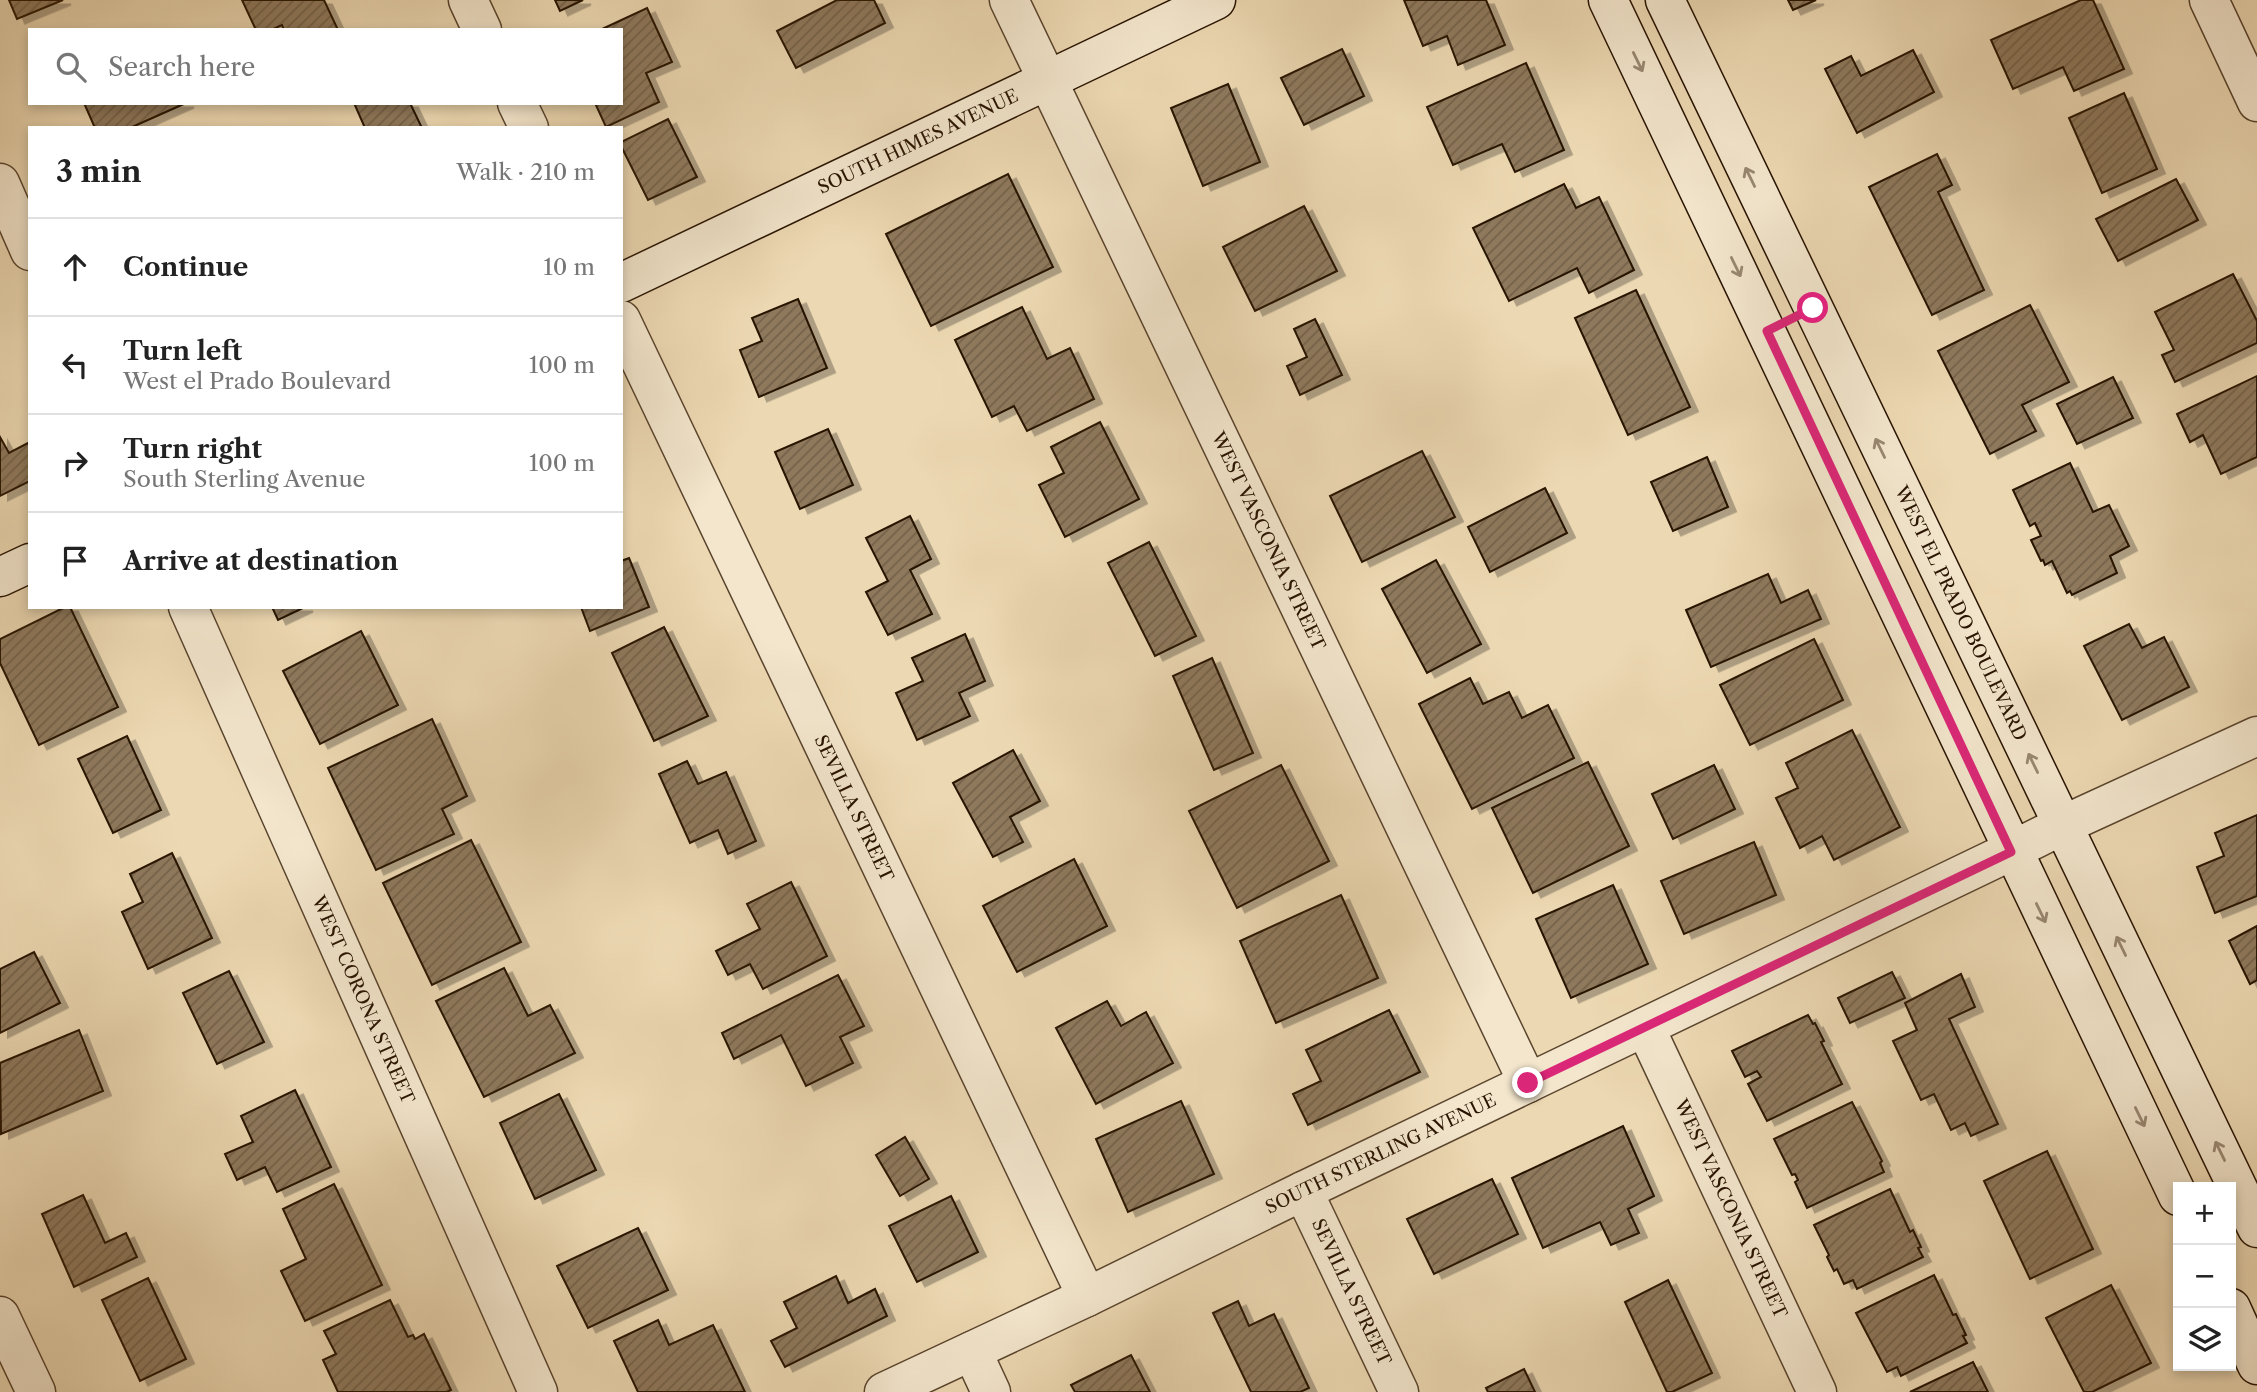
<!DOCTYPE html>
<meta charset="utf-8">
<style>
:root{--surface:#fff;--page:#f6f6f6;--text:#222;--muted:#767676;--line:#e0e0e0}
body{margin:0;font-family:"Libre Caslon Text",serif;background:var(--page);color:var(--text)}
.controls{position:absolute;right:21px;bottom:21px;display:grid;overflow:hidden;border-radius:0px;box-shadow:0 4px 10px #0003}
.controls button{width:63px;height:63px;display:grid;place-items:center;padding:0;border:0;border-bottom:2px solid var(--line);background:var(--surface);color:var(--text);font:35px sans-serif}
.stop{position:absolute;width:21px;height:21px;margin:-16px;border:5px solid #db2777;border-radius:50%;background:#fff}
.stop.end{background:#db2777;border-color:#fff;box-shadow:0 2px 7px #0008}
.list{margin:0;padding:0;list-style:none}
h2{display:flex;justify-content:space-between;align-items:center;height:91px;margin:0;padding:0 28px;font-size:30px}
h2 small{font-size:23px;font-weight:400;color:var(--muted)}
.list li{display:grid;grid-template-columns:46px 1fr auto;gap:21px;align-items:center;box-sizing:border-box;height:98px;padding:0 28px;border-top:2px solid var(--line)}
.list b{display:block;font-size:26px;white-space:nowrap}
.list p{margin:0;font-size:23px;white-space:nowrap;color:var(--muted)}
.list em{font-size:23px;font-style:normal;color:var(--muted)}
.icon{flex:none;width:38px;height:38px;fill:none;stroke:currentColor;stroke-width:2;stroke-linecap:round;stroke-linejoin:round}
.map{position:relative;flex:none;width:2257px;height:1392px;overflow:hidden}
.search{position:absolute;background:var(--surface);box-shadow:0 4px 10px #0003;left:28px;top:28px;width:595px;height:77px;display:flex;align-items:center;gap:18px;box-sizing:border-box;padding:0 24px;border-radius:0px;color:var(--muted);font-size:26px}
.panel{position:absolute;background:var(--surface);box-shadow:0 4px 10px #0003;left:28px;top:126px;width:595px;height:483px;border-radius:0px}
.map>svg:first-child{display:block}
.building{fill:url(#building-hatch);stroke:#281301;stroke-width:2;filter:url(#shadow)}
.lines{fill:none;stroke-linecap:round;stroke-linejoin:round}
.street-casing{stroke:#59442d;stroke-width:41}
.secondary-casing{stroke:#281301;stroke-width:41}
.street{stroke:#f3e6cd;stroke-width:38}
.secondary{stroke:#f3e6cd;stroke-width:38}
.oneway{stroke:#988771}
.route{stroke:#db2777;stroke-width:9}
.labels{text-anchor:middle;stroke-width:6;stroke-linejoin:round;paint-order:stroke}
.street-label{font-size:18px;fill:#281301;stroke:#f3e6cd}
</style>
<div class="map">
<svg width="2257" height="1392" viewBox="0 0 2257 1392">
<defs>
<pattern id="building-hatch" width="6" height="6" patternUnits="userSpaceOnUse" patternTransform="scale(1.75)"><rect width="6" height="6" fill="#8e795d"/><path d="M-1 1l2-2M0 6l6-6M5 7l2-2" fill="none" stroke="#74624a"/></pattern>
<filter id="shadow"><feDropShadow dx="8" dy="4.5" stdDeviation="0" flood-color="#0004"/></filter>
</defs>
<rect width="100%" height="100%" fill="#ecd8b2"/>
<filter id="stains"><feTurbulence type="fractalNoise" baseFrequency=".00286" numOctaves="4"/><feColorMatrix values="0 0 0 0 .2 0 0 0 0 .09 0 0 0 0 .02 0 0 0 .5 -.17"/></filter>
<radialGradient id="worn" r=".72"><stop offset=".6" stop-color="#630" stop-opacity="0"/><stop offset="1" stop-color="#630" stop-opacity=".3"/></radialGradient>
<g class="building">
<polygon points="9,0 63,0 17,19"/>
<polygon points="242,0 324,0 338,30 284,30 282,25 271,30 256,30"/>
<polygon points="555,0 583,0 560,11"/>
<polygon points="837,0 874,0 885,23 796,68 777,31"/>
<polygon points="1404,0 1486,0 1505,45 1458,65 1447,36 1423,46"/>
<polygon points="1788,0 1816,0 1793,10"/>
<polygon points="2081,0 2093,0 2124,69 2074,91 2063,67 2013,89 1991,40"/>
<polygon points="647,8 672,62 646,73 659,102 606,127 595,103 621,103 621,30 600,30"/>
<polygon points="1342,49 1364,96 1304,125 1281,78"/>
<polygon points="1913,50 1934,92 1857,133 1825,69 1851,56 1861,76"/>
<polygon points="1526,63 1564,150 1515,172 1502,144 1453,165 1427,107"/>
<polygon points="1228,84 1260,162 1203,186 1171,108"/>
<polygon points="2124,93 2157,169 2102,193 2069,118"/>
<polygon points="84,103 186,103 130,128 95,128"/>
<polygon points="354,103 410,103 422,128 365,128"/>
<polygon points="668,119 697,177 648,200 621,146 621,142"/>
<polygon points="1937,154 1952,185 1938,192 1984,290 1932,315 1869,187"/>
<polygon points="1008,174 1053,267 931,326 886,234"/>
<polygon points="2176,179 2198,220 2118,261 2096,219"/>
<polygon points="1564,184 1576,208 1599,197 1634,270 1589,293 1577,268 1509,301 1473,228"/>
<polygon points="1304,206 1337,271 1255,311 1223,247"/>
<polygon points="2233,274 2257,321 2257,343 2175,382 2162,355 2174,350 2155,312"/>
<polygon points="1636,290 1690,407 1628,435 1575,318"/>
<polygon points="798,299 827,368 759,397 740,350 762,341 752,318"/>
<polygon points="2030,305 2069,382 2022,405 2036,431 1990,454 1938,351"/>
<polygon points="1022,307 1047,359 1070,348 1094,399 1027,431 1014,406 992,417 955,340"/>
<polygon points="1315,319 1342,375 1300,395 1287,366 1307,357 1294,329"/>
<polygon points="2257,376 2257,457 2221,474 2203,435 2190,442 2177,414"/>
<polygon points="2113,377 2133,418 2077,444 2057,404"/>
<polygon points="1100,422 1139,499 1065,537 1039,485 1064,473 1051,447"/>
<polygon points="828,429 853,485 800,509 775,452"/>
<polygon points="0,437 9,453 30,442 30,481 0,496"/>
<polygon points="1422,451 1455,517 1362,562 1330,496"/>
<polygon points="1707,457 1728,507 1673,531 1651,482"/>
<polygon points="2070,463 2093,512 2109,505 2129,546 2110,556 2117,573 2072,595 2070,591 2067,593 2052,561 2045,565 2043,560 2041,561 2031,540 2041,536 2035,523 2030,526 2013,490"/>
<polygon points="1545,488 1567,533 1490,572 1468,527"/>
<polygon points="910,516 931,559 910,570 932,614 888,635 866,592 888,581 866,538"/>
<polygon points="1149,542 1196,636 1155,656 1108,563"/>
<polygon points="629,558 649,607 590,631 581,607 621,607 621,561"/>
<polygon points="1436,560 1481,644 1427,673 1382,589"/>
<polygon points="1768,574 1781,603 1808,590 1821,619 1711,667 1686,610"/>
<polygon points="65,607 70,607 118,707 39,745 0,663 0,639"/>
<polygon points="272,607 305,607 278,620"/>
<polygon points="2129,624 2142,648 2164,637 2189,687 2122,720 2084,646"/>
<polygon points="664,627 708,716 654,741 612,653"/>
<polygon points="361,631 398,705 320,744 283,671"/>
<polygon points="965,634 985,681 959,693 970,716 917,740 896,693 923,681 912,658"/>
<polygon points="1814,639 1843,700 1750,745 1720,685"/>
<polygon points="1212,658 1253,753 1214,770 1173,676"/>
<polygon points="1470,678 1483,704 1509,692 1522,718 1548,705 1574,758 1472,809 1419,704"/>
<polygon points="432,719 467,796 442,809 454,834 376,870 328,768"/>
<polygon points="1852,730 1900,827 1834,860 1822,836 1800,848 1776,798 1798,788 1786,763"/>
<polygon points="127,736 161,810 113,833 78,759"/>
<polygon points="1013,750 1040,801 1010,817 1023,842 993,857 953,783"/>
<polygon points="687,761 698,784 726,772 756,841 728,854 718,830 690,843 659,774"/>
<polygon points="1588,762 1629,846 1533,893 1492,808"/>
<polygon points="1281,765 1329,861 1237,908 1189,811"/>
<polygon points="1714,765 1735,809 1673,839 1652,794"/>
<polygon points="2257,815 2257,896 2215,913 2197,867 2224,856 2215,833"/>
<polygon points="471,840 521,942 432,985 383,883"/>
<polygon points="1754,842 1776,895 1684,934 1661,881"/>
<polygon points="172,853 212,938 148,969 122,912 143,902 130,874"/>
<polygon points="1074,859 1107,926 1017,972 983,906"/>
<polygon points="791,882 827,956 763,989 750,964 728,975 716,951 760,929 747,904"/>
<polygon points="1613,885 1648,964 1571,998 1536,919"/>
<polygon points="1341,895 1378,978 1276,1023 1240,941"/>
<polygon points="2257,926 2257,980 2250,984 2229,941"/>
<polygon points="34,952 60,1003 0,1033 0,969"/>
<polygon points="504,968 528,1016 550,1005 575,1053 484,1097 436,1001"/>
<polygon points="229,971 264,1042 217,1064 183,993"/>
<polygon points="1892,972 1905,998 1850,1023 1838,998"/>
<polygon points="1961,974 1975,1007 1949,1019 1998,1124 1971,1136 1965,1123 1951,1130 1934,1094 1921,1100 1893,1041 1917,1030 1905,1003"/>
<polygon points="838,975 864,1026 840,1037 853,1063 806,1086 781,1035 734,1059 722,1033"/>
<polygon points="1107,1001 1121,1026 1146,1012 1173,1063 1096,1104 1056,1028"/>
<polygon points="1389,1010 1420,1072 1308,1125 1293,1094 1321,1081 1306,1050"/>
<polygon points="1808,1015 1813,1024 1815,1023 1824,1041 1821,1042 1842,1084 1767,1121 1748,1084 1761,1077 1757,1071 1745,1077 1732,1051"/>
<polygon points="79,1030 103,1091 1,1134 0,1063"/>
<polygon points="295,1090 331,1167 277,1192 265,1167 237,1180 225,1154 253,1142 241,1116"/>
<polygon points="559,1094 596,1170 535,1199 500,1123"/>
<polygon points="1181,1101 1214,1174 1128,1212 1096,1139"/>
<polygon points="1852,1102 1882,1161 1880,1163 1884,1172 1807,1208 1795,1182 1798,1180 1795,1174 1792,1175 1774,1139"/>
<polygon points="1623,1126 1654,1196 1628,1209 1639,1233 1611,1245 1600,1222 1543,1248 1512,1178"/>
<polygon points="905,1137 929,1179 900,1196 876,1155"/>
<polygon points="2047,1151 2093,1249 2030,1279 1984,1181"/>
<polygon points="1492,1179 1518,1234 1434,1274 1407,1219"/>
<polygon points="334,1184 382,1285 305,1321 281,1271 306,1259 283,1209"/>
<polygon points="1890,1189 1910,1232 1913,1230 1921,1247 1918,1248 1923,1257 1857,1289 1853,1280 1844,1284 1837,1269 1834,1271 1827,1257 1829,1255 1814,1225"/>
<polygon points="83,1195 105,1243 126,1233 137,1257 74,1287 42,1214"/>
<polygon points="951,1196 978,1252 917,1282 889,1226"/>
<polygon points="638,1228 668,1290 588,1328 557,1266"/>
<polygon points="1934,1275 1953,1315 1956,1314 1966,1335 1963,1336 1967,1343 1901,1376 1897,1367 1887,1372 1856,1313"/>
<polygon points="836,1276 848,1303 875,1289 887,1316 785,1367 771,1341 797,1328 784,1302"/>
<polygon points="148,1278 186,1359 140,1381 102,1300"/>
<polygon points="1668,1280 1712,1373 1672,1392 1667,1392 1625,1302"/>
<polygon points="2111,1285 2151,1363 2092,1392 2084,1392 2046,1318"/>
<polygon points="390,1300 408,1337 413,1335 415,1339 424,1334 451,1390 447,1392 338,1392 323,1360 336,1354 324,1331"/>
<polygon points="1238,1301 1249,1326 1274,1314 1309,1388 1300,1392 1251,1392 1213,1313"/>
<polygon points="658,1320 669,1345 713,1325 745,1392 638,1392 614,1341"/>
<polygon points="1131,1355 1150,1392 1075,1392 1071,1385"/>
<polygon points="1973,1362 1988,1392 1910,1392"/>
<polygon points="1524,1369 1535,1392 1488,1392 1486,1388"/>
</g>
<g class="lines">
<g class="street-casing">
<g id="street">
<polyline points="468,0 482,30"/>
<path id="s1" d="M1009,0L1528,1083"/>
<polyline points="2209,0 2257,102"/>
<polyline points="517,103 529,128"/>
<polyline points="0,183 30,251"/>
<path id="s2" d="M621,320L1087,1297"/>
<path id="s3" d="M188,607L538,1392"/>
<path id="s4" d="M1645,1027L1817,1392"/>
<path id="s5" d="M1303,1191L1399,1392"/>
<polyline points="0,1316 36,1392"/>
<polyline points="972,1351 991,1392"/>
<path id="s6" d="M884,1392L1087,1297L1303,1191L2011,851L2063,825L2257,736"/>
</g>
</g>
<g class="secondary-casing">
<g id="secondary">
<path d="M1608,0C1799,398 1985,798 2178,1196"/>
<path id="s7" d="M1665,0L2257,1228"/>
<path id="s8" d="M621,283L1216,0"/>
<polyline points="0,577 30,563"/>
<polyline points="2231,1308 2257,1365"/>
</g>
</g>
<use href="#street" class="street"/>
<use href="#secondary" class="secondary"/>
</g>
<defs><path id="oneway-shaft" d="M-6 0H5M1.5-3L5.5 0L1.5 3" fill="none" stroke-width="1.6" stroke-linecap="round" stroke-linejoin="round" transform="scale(1.75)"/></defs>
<g class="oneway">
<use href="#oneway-shaft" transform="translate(1638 62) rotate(64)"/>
<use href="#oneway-shaft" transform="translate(1750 177) rotate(-116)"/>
<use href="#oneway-shaft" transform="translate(1736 267) rotate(64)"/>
<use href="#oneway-shaft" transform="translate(1880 448) rotate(-116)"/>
<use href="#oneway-shaft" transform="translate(2033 763) rotate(-116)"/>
<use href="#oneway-shaft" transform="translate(2041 913) rotate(64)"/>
<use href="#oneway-shaft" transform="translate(2121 946) rotate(-116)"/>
<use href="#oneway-shaft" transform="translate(2140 1117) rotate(64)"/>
<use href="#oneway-shaft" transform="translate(2220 1151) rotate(-116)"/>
</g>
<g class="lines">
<polyline class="route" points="1528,1083 2011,852 1767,331 1813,308"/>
</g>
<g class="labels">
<g class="street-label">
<text dy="6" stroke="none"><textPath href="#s8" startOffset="329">SOUTH HIMES AVENUE</textPath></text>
<text dy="6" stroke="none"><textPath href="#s1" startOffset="600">WEST VASCONIA STREET</textPath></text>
<text dy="6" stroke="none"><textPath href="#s7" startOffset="681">WEST EL PRADO BOULEVARD</textPath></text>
<text dy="6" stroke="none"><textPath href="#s2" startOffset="541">SEVILLA STREET</textPath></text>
<text dy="6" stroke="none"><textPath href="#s3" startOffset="430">WEST CORONA STREET</textPath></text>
<text dy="6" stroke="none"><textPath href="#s6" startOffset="551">SOUTH STERLING AVENUE</textPath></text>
<text dy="6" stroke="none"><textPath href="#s4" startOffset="201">WEST VASCONIA STREET</textPath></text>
<text dy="6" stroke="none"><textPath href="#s5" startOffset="112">SEVILLA STREET</textPath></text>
</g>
</g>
<rect width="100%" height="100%" filter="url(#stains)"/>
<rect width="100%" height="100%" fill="url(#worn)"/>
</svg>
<div class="controls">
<button>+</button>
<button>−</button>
<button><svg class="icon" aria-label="layers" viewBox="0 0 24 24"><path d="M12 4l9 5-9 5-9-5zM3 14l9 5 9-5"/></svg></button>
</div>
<div class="stop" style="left:1813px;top:308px"></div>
<div class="stop end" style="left:1528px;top:1083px"></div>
<div class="search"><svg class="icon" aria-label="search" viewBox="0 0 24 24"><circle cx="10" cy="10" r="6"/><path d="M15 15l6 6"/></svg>Search here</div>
<section class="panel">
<h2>3 min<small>Walk · 210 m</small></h2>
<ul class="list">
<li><svg class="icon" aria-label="ahead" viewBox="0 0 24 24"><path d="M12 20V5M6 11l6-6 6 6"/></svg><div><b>Continue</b></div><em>10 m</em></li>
<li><svg class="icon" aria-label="left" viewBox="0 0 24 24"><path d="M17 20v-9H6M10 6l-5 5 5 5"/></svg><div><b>Turn left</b><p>West el Prado Boulevard</p></div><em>100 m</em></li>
<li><svg class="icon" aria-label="right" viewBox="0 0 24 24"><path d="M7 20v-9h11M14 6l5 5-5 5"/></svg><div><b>Turn right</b><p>South Sterling Avenue</p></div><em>100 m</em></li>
<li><svg class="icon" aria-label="arrive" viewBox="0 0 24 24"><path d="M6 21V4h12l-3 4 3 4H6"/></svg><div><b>Arrive at destination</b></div></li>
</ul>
</section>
</div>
